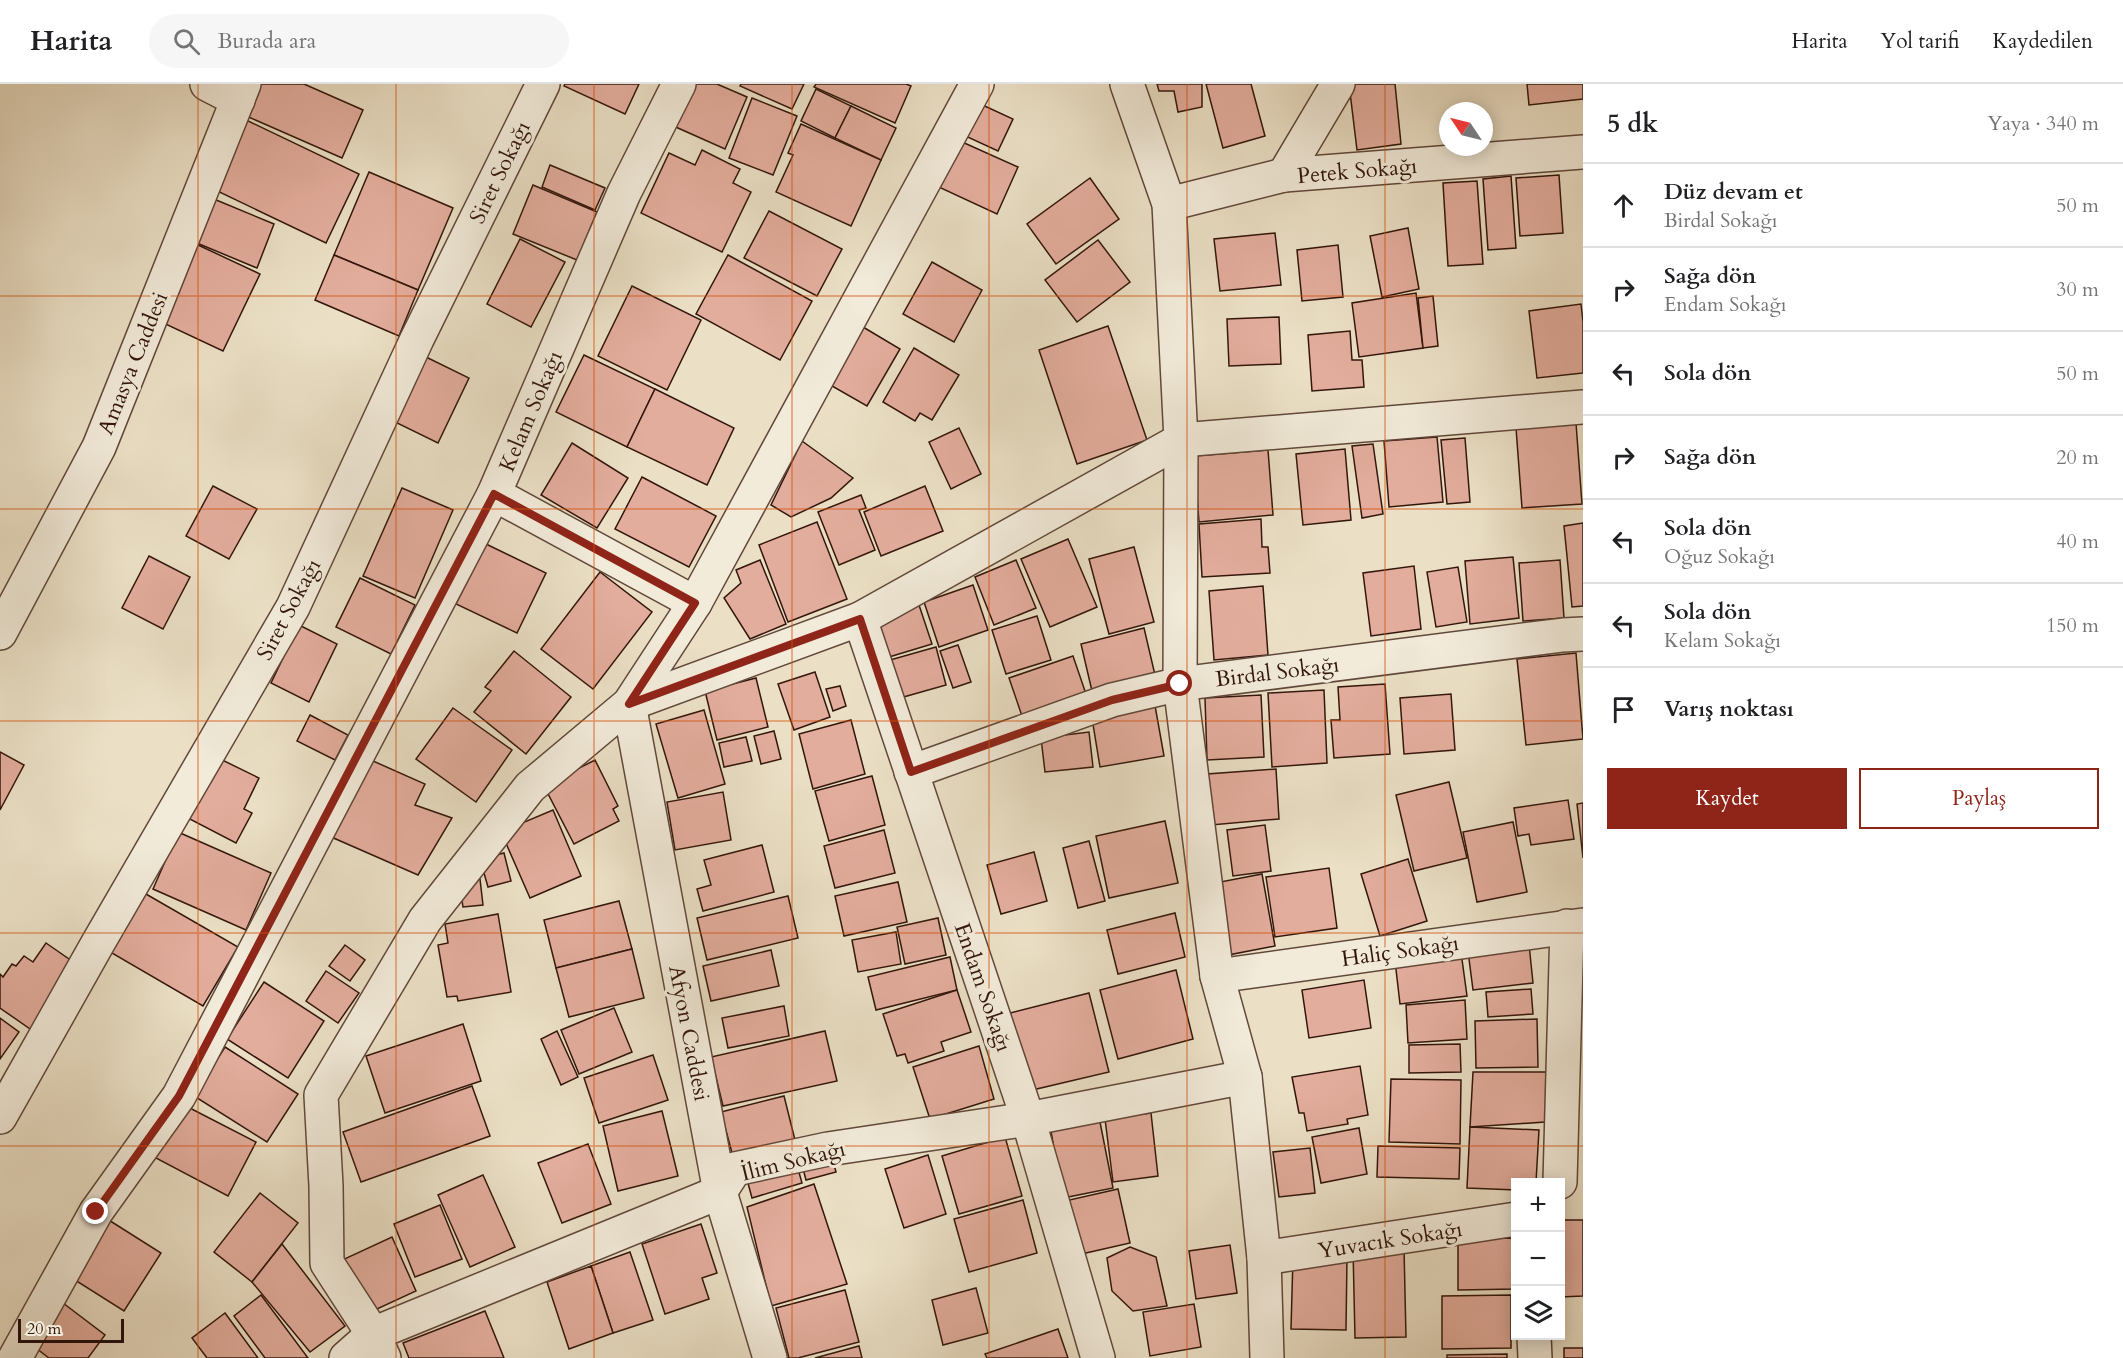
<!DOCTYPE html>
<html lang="tr">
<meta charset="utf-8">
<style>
:root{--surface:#fff;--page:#f6f6f6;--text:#202124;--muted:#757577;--line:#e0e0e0;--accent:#8f2418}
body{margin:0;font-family:Cardo,serif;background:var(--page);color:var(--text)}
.controls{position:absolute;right:18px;bottom:18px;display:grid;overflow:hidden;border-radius:0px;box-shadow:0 3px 15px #0003}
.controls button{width:54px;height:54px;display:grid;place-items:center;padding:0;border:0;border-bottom:2px solid var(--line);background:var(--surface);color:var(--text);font:30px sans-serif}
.compass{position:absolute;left:1439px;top:18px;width:54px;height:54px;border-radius:50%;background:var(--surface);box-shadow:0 3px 15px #0003;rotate:305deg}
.scale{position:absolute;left:18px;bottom:15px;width:106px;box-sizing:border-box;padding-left:6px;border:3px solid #33160b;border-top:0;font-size:16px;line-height:21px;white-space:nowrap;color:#33160b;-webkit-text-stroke:4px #f2ebda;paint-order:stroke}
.stop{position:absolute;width:18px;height:18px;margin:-14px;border:4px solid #8f2418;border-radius:50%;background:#fff}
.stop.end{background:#8f2418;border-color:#fff;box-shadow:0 2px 6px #0008}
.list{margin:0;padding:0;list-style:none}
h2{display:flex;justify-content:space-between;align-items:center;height:78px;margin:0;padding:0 24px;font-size:26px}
h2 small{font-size:20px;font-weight:400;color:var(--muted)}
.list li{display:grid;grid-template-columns:39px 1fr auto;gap:18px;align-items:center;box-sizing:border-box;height:84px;padding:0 24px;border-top:2px solid var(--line)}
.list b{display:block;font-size:22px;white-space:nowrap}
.list p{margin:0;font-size:20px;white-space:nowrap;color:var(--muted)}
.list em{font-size:20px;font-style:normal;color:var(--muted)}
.actions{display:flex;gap:12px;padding:18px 24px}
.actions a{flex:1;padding:14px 0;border:2px solid var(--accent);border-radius:0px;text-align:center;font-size:21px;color:var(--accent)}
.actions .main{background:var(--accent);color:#fff}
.icon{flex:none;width:33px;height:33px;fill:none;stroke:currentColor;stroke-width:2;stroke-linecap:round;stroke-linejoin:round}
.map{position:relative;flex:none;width:1583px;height:1274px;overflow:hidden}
header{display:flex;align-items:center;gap:36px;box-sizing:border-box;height:84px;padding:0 30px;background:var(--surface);border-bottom:2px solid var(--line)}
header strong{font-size:28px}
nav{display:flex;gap:33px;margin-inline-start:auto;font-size:21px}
.search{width:420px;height:54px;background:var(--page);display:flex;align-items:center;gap:15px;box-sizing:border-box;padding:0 21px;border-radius:33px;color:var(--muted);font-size:22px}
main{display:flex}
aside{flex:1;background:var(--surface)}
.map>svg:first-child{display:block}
.building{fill:#e3ad9d;stroke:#33160b;stroke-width:1.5}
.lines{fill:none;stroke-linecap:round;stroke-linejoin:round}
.minor-casing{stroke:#61483a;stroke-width:36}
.tertiary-casing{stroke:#61483a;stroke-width:36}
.minor{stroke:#f2ebda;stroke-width:33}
.tertiary{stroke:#f2ebda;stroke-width:33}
.route{stroke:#8f2418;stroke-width:8}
.grid{fill:none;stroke:#d6520c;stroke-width:1.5;stroke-opacity:0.55}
.labels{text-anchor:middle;stroke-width:6;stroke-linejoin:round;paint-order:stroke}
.street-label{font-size:22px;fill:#33160b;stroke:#f2ebda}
</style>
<header>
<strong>Harita</strong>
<div class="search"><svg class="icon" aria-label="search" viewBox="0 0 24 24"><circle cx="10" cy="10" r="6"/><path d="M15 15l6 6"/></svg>Burada ara</div>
<nav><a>Harita</a><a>Yol tarifi</a><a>Kaydedilen</a></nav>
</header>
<main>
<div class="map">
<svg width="1583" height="1274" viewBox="0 0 1583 1274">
<rect width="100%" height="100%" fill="#ebe0c6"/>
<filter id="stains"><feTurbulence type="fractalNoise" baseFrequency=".00333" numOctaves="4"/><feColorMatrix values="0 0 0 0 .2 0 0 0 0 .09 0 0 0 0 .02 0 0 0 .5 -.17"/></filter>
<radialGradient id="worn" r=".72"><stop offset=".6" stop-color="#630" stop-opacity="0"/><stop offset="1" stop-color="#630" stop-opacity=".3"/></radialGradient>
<g class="building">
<polygon points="258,0 304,0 363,26 342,74 244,31"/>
<polygon points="565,0 639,0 625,30 564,2"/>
<polygon points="687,0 717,0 747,13 725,65 669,40"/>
<polygon points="741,0 804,0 792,25 740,2"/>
<polygon points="816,0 906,0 911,2 895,39 814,3"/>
<polygon points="1157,0 1202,0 1202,23 1178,28 1174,7 1159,7"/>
<polygon points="1206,0 1251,0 1265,52 1223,64"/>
<polygon points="1349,0 1395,0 1401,60 1357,66"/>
<polygon points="1527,0 1583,0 1583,15 1529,21"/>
<polygon points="816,5 851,22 835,54 801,37"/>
<polygon points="752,14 797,32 773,91 729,74"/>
<polygon points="976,18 1013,35 998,67 961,50"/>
<polygon points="851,22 896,44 881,76 835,54"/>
<polygon points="244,35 359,90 326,159 211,104"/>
<polygon points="801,40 881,76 851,142 776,108 793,71 788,69"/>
<polygon points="951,53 1018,83 997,130 930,99"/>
<polygon points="702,66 740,85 733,99 751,108 722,168 641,129 669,69 695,81"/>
<polygon points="550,81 605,104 595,126 542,103"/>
<polygon points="369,88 453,124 418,206 334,171"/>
<polygon points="1559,91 1563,149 1520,152 1516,94"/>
<polygon points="1511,92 1516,164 1488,166 1483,95"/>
<polygon points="1090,94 1119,135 1056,180 1027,140"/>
<polygon points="1477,97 1483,180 1448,182 1443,99"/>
<polygon points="533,101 597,128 577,176 513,150"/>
<polygon points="209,113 274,140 257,184 192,157"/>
<polygon points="769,127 842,165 817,212 744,174"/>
<polygon points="1408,144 1419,205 1382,213 1370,152"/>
<polygon points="1275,149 1281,201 1220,207 1214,155"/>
<polygon points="520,155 565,178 531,243 487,220"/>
<polygon points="1098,156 1130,198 1077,238 1045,196"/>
<polygon points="196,160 260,190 223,267 159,237"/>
<polygon points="1338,161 1343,213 1302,217 1297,166"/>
<polygon points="334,171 418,206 399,252 315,216"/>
<polygon points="728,171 812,217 780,276 696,230"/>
<polygon points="932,178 982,206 954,258 903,230"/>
<polygon points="632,202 701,236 667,306 598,272"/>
<polygon points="1416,209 1423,264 1359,273 1352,219"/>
<polygon points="1433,212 1438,262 1423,264 1418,214"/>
<polygon points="1581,220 1583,238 1583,289 1537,294 1529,227"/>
<polygon points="1279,233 1281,280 1229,282 1227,235"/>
<polygon points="858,240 900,265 867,322 825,298"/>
<polygon points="1108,242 1147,356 1077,380 1039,266"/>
<polygon points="1350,247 1352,276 1362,276 1364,303 1312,307 1308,251"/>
<polygon points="914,264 959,291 932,336 920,329 915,337 883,318"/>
<polygon points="584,271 655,305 627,363 556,328"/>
<polygon points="426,273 469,294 438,359 395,338"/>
<polygon points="655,305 734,344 707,401 627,363"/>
<polygon points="1576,339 1582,420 1522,424 1516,344"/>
<polygon points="959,344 981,390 951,405 929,358"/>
<polygon points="1437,353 1443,418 1389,423 1384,357"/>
<polygon points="1465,354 1470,418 1447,420 1441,356"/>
<polygon points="802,357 853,394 831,414 791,433 771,421"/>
<polygon points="572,359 628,394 597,444 541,411"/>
<polygon points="1373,360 1383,430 1362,434 1352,362"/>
<polygon points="1345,365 1351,436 1303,441 1296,370"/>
<polygon points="1268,366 1273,431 1199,438 1194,372"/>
<polygon points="642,393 716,432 689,483 615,445"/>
<polygon points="213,402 257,425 229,475 186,452"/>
<polygon points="925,402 943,447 881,472 864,428"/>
<polygon points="402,404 453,426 415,514 363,492"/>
<polygon points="861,411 866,424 859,426 875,466 839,481 818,428"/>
<polygon points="1261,435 1262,463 1268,463 1270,489 1202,493 1199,440"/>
<polygon points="817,438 847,515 788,538 759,461"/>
<polygon points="1583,439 1583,522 1572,523 1564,442"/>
<polygon points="1068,455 1097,523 1050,543 1021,475"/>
<polygon points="486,460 546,489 517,549 456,520"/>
<polygon points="1134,463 1154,538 1109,550 1089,475"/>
<polygon points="149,472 190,493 163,545 122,524"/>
<polygon points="1513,473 1519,534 1470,540 1465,477"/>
<polygon points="760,476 786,540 750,555 724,514 741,499 736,486"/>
<polygon points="1016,476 1036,524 994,541 975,493"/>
<polygon points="1560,476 1564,534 1523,537 1519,479"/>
<polygon points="1414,482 1421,545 1371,552 1363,489"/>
<polygon points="1458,483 1467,538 1436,543 1427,488"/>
<polygon points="600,488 652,528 593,605 541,565"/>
<polygon points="360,494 415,521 391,570 336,543"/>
<polygon points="973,501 988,546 939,563 924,518"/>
<polygon points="1263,502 1268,571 1214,576 1209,507"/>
<polygon points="918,518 932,560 889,573 876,532"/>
<polygon points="1037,532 1051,576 1006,590 992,546"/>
<polygon points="299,541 337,560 309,618 271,599"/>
<polygon points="1144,544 1155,591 1092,607 1081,560"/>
<polygon points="958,561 971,598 953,604 940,567"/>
<polygon points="936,563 946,601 900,614 890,576"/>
<polygon points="514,567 571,613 526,670 474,628 491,607 485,603"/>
<polygon points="1576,569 1583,655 1526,661 1517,575"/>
<polygon points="1073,572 1086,610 1022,632 1009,594"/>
<polygon points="815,588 830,633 794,646 778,600"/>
<polygon points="756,594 768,643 717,656 705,607"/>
<polygon points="1385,600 1390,670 1334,674 1331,636 1340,636 1338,603"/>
<polygon points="840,602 846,622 833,627 826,605"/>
<polygon points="1324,606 1327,679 1272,683 1268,609"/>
<polygon points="1451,610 1455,666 1404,670 1400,614"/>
<polygon points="1261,611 1264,673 1207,676 1205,614"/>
<polygon points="1154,616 1164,672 1100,683 1091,628"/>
<polygon points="453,624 512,666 476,718 416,675"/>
<polygon points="704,626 725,700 678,714 656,640"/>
<polygon points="310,631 348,651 335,676 297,657"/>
<polygon points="851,636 865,690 813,705 799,650"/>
<polygon points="774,647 781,675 761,680 754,652"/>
<polygon points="1089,648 1093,683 1045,688 1041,654"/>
<polygon points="746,653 752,677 724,683 719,659"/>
<polygon points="0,668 24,681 0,726"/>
<polygon points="212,671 259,694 244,725 252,729 236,759 182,731"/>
<polygon points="364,673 425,700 415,721 452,734 418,791 329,752"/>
<polygon points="595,676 618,722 613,725 619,737 574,760 544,702"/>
<polygon points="1276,685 1279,735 1211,741 1207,690"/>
<polygon points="872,692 885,741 829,757 815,707"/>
<polygon points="1449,698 1467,774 1414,787 1396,711"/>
<polygon points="723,708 731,756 675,766 667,718"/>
<polygon points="1568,716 1574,755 1531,761 1529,750 1518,752 1514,724"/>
<polygon points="1583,719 1583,774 1577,720"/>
<polygon points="553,726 581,792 530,814 501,748"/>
<polygon points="1165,737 1178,799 1109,814 1096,752"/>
<polygon points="1513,738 1527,808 1477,818 1463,748"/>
<polygon points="1265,741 1271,787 1233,792 1227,746"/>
<polygon points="884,746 895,789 835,804 824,762"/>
<polygon points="178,748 271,789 246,846 153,805"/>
<polygon points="1089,757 1105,817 1078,824 1063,764"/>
<polygon points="762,761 774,808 703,827 697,805 711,801 704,776"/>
<polygon points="1034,768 1047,817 1001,830 987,781"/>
<polygon points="504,769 511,797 488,803 480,775"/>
<polygon points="1408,775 1427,837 1380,852 1361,790"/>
<polygon points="1329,784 1337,844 1275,853 1266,793"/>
<polygon points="1262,790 1275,862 1228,871 1215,799"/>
<polygon points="480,795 483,821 463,823 459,798"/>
<polygon points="898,798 907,838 844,852 835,812"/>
<polygon points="139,806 238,863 203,922 105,865"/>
<polygon points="788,812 798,854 707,876 697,834"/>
<polygon points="619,817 632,865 556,884 544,836"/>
<polygon points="1175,829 1185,873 1118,890 1107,846"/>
<polygon points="498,830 511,908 458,917 457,912 447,913 438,861 448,859 445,840"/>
<polygon points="938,834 946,871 905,880 897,843"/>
<polygon points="896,848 901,880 858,888 852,856"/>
<polygon points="46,859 79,882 33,947 0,924 0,890 3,893 12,880 16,882 24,872 33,878"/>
<polygon points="1529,860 1533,899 1473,906 1468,867"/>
<polygon points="345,861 365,876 350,897 329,882"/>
<polygon points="632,865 644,914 569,933 556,884"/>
<polygon points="771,866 779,902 711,917 703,882"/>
<polygon points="1461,868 1467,912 1400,920 1395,877"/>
<polygon points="950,873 957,906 876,926 868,893"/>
<polygon points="1176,886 1193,955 1118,975 1100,906"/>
<polygon points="326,887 359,909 338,939 306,917"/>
<polygon points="1364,896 1371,944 1309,954 1302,906"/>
<polygon points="264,898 324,937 288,994 227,955"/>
<polygon points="1531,905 1533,930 1488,933 1486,908"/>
<polygon points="957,906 971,948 941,958 944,967 908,979 905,970 897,972 883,930"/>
<polygon points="1089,909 1109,988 1028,1007 1010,929"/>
<polygon points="1465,916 1467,955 1408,959 1406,921"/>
<polygon points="784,922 789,952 728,964 722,934"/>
<polygon points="614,924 632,968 579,990 561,946"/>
<polygon points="0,934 19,948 0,975"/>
<polygon points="1537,935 1538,983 1476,984 1475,937"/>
<polygon points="463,940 481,997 385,1029 366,972"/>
<polygon points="557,947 578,993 561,1001 541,955"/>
<polygon points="825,947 837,997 723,1022 711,973"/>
<polygon points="1460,960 1461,988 1409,989 1409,961"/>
<polygon points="979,962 994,1015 930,1035 913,983"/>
<polygon points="225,963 298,1010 267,1058 194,1012"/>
<polygon points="653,971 668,1016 599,1039 584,994"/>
<polygon points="1360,982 1368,1031 1347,1035 1348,1040 1307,1047 1304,1029 1299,1029 1292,993"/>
<polygon points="1473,988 1550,988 1545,1038 1470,1043"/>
<polygon points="1391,995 1461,996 1460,1060 1389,1058"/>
<polygon points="472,1002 490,1052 361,1098 343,1048"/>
<polygon points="784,1012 797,1064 735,1080 721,1028"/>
<polygon points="182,1020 256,1058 228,1112 154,1073"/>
<polygon points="662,1027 678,1092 618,1107 603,1042"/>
<polygon points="1151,1029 1158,1092 1113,1098 1105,1035"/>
<polygon points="1099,1033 1113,1104 1063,1114 1050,1042"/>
<polygon points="1470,1043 1539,1046 1536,1098 1516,1098 1516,1106 1467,1104"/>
<polygon points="1359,1044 1367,1090 1321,1099 1312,1053"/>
<polygon points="1005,1053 1022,1112 959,1130 942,1072"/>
<polygon points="588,1060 611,1120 562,1139 538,1079"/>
<polygon points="1378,1062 1460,1064 1459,1095 1377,1093"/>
<polygon points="1310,1064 1315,1109 1279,1113 1273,1068"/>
<polygon points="831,1069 836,1088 806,1096 801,1077"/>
<polygon points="928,1071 946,1130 904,1144 885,1085"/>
<polygon points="795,1074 802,1099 752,1114 745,1088"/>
<polygon points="483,1091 515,1163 470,1183 438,1111"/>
<polygon points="814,1100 847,1200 771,1222 747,1123"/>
<polygon points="1118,1105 1130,1159 1077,1171 1065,1117"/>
<polygon points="260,1109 298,1139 252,1198 214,1168"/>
<polygon points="1023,1116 1037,1169 969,1188 954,1135"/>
<polygon points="440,1121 462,1175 415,1193 394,1140"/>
<polygon points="104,1133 161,1169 124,1227 67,1191"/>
<polygon points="1560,1136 1583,1136 1583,1212 1560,1213"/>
<polygon points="701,1140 717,1189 702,1194 709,1215 665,1230 642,1160"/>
<polygon points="392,1153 416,1207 364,1231 340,1177"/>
<polygon points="1516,1154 1516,1205 1458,1206 1458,1155"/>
<polygon points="282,1160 345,1242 310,1268 252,1198"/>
<polygon points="1230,1161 1237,1209 1196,1215 1189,1167"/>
<polygon points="1130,1163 1156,1173 1167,1222 1133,1227 1112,1207 1107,1174"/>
<polygon points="1404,1164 1406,1253 1355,1254 1353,1165"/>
<polygon points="630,1168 653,1236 613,1249 591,1182"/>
<polygon points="1293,1173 1347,1173 1346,1246 1291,1245"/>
<polygon points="591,1182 613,1249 569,1265 547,1198"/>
<polygon points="976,1204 988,1249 943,1261 932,1216"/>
<polygon points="845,1206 859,1258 798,1274 789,1274 776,1224"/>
<polygon points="261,1211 308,1274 265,1274 234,1232"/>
<polygon points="1511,1211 1511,1264 1442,1265 1442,1212"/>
<polygon points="63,1219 105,1251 88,1274 49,1274 32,1261"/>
<polygon points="1194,1220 1201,1263 1150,1272 1143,1228"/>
<polygon points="485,1227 504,1274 409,1274 403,1259"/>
<polygon points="225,1229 258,1274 207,1274 192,1254"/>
<polygon points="1058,1245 1068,1274 987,1274 985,1270"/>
<polygon points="859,1262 862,1274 815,1274"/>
<rect x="1564" y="1264" width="19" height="10"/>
<polygon points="1507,1270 1507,1274 1447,1274 1447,1271"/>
</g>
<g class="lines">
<g class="minor-casing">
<g id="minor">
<polyline points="1127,0 1169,120 1181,356 1180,600 1217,892 1245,993 1264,1174 1267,1274"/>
<polyline points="1284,91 1338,0"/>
<polyline points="1169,120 1284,91 1583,68"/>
<polyline points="494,410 695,519"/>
<polyline points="860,535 1028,1035 1098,1274"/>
<polyline points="911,688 1112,616 1180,600 1563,551 1583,550"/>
<polyline points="1217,892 1583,841"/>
<polyline points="0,1033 98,859 293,523 417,255 543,0"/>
<polyline points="1560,1098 1567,842"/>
<polyline points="1264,1174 1516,1135"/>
<polyline points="1534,1252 1535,1274"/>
<polyline points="15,1274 96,1128 179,1012 494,410 624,109 679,0"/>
<polyline points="346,1274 373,1250 720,1108 735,1085 828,1065 1028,1035 1245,993"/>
<polyline points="384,1274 373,1250 327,1179 326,1102 321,1011 425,836 530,703 629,620 695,519 977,0"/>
<polyline points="770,1274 720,1108 629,620 860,535 1181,356 1583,323"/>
</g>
</g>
<g class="tertiary-casing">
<g id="tertiary">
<polyline points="207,0 238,16"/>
<polyline points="0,549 99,363 244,0"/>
</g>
</g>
<use href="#minor" class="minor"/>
<use href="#tertiary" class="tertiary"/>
</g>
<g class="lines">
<polyline class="route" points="96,1128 179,1012 494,410 695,519 629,620 860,535 911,688 1112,616 1180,600"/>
</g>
<path class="grid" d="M198,0V1274M396,0V1274M594,0V1274M792,0V1274M989,0V1274M1187,0V1274M1385,0V1274M0,212H1583M0,425H1583M0,637H1583M0,849H1583M0,1062H1583"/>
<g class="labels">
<g class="street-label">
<text transform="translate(1357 86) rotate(-5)" y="8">Petek Sokağı</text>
<text transform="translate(499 88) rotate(-64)" y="8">Siret Sokağı</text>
<text transform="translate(132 279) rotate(-68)" y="8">Amasya Caddesi</text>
<text transform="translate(530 327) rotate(-67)" y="8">Kelam Sokağı</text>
<text transform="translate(288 525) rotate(-62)" y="8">Siret Sokağı</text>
<text transform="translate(1277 587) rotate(-7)" y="8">Birdal Sokağı</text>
<text transform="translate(1400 866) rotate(-8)" y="8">Haliç Sokağı</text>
<text transform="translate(984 903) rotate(71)" y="8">Endam Sokağı</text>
<text transform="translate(690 949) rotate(79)" y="8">Afyon Caddesi</text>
<text transform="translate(793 1076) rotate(-14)" y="8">İlim Sokağı</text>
<text transform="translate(1390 1155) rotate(-9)" y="8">Yuvacık Sokağı</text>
</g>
</g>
<rect width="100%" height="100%" filter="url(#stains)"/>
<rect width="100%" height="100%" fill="url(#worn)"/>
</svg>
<div class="controls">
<button>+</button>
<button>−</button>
<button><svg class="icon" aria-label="layers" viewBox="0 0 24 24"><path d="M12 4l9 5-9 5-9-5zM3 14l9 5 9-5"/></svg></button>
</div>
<svg class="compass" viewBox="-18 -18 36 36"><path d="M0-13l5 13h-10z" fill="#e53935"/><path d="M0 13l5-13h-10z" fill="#757577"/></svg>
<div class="scale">20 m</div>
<div class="stop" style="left:1180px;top:600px"></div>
<div class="stop end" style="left:96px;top:1128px"></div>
</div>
<aside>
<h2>5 dk<small>Yaya · 340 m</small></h2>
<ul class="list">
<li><svg class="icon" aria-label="ahead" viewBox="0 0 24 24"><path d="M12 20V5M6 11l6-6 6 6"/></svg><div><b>Düz devam et</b><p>Birdal Sokağı</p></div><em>50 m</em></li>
<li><svg class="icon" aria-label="right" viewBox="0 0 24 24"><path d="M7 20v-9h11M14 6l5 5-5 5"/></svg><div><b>Sağa dön</b><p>Endam Sokağı</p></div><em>30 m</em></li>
<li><svg class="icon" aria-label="left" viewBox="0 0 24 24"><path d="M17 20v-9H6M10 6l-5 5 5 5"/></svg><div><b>Sola dön</b></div><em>50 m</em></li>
<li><svg class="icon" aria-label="right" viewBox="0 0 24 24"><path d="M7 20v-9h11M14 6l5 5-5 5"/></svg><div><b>Sağa dön</b></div><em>20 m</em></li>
<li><svg class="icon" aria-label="left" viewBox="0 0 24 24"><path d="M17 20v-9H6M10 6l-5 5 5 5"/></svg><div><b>Sola dön</b><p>Oğuz Sokağı</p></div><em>40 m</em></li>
<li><svg class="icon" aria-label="left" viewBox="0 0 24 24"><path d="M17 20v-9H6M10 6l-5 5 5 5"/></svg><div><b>Sola dön</b><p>Kelam Sokağı</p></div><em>150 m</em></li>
<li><svg class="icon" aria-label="arrive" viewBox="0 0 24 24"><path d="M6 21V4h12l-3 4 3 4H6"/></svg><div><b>Varış noktası</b></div></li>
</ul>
<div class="actions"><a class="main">Kaydet</a><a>Paylaş</a></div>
</aside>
</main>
